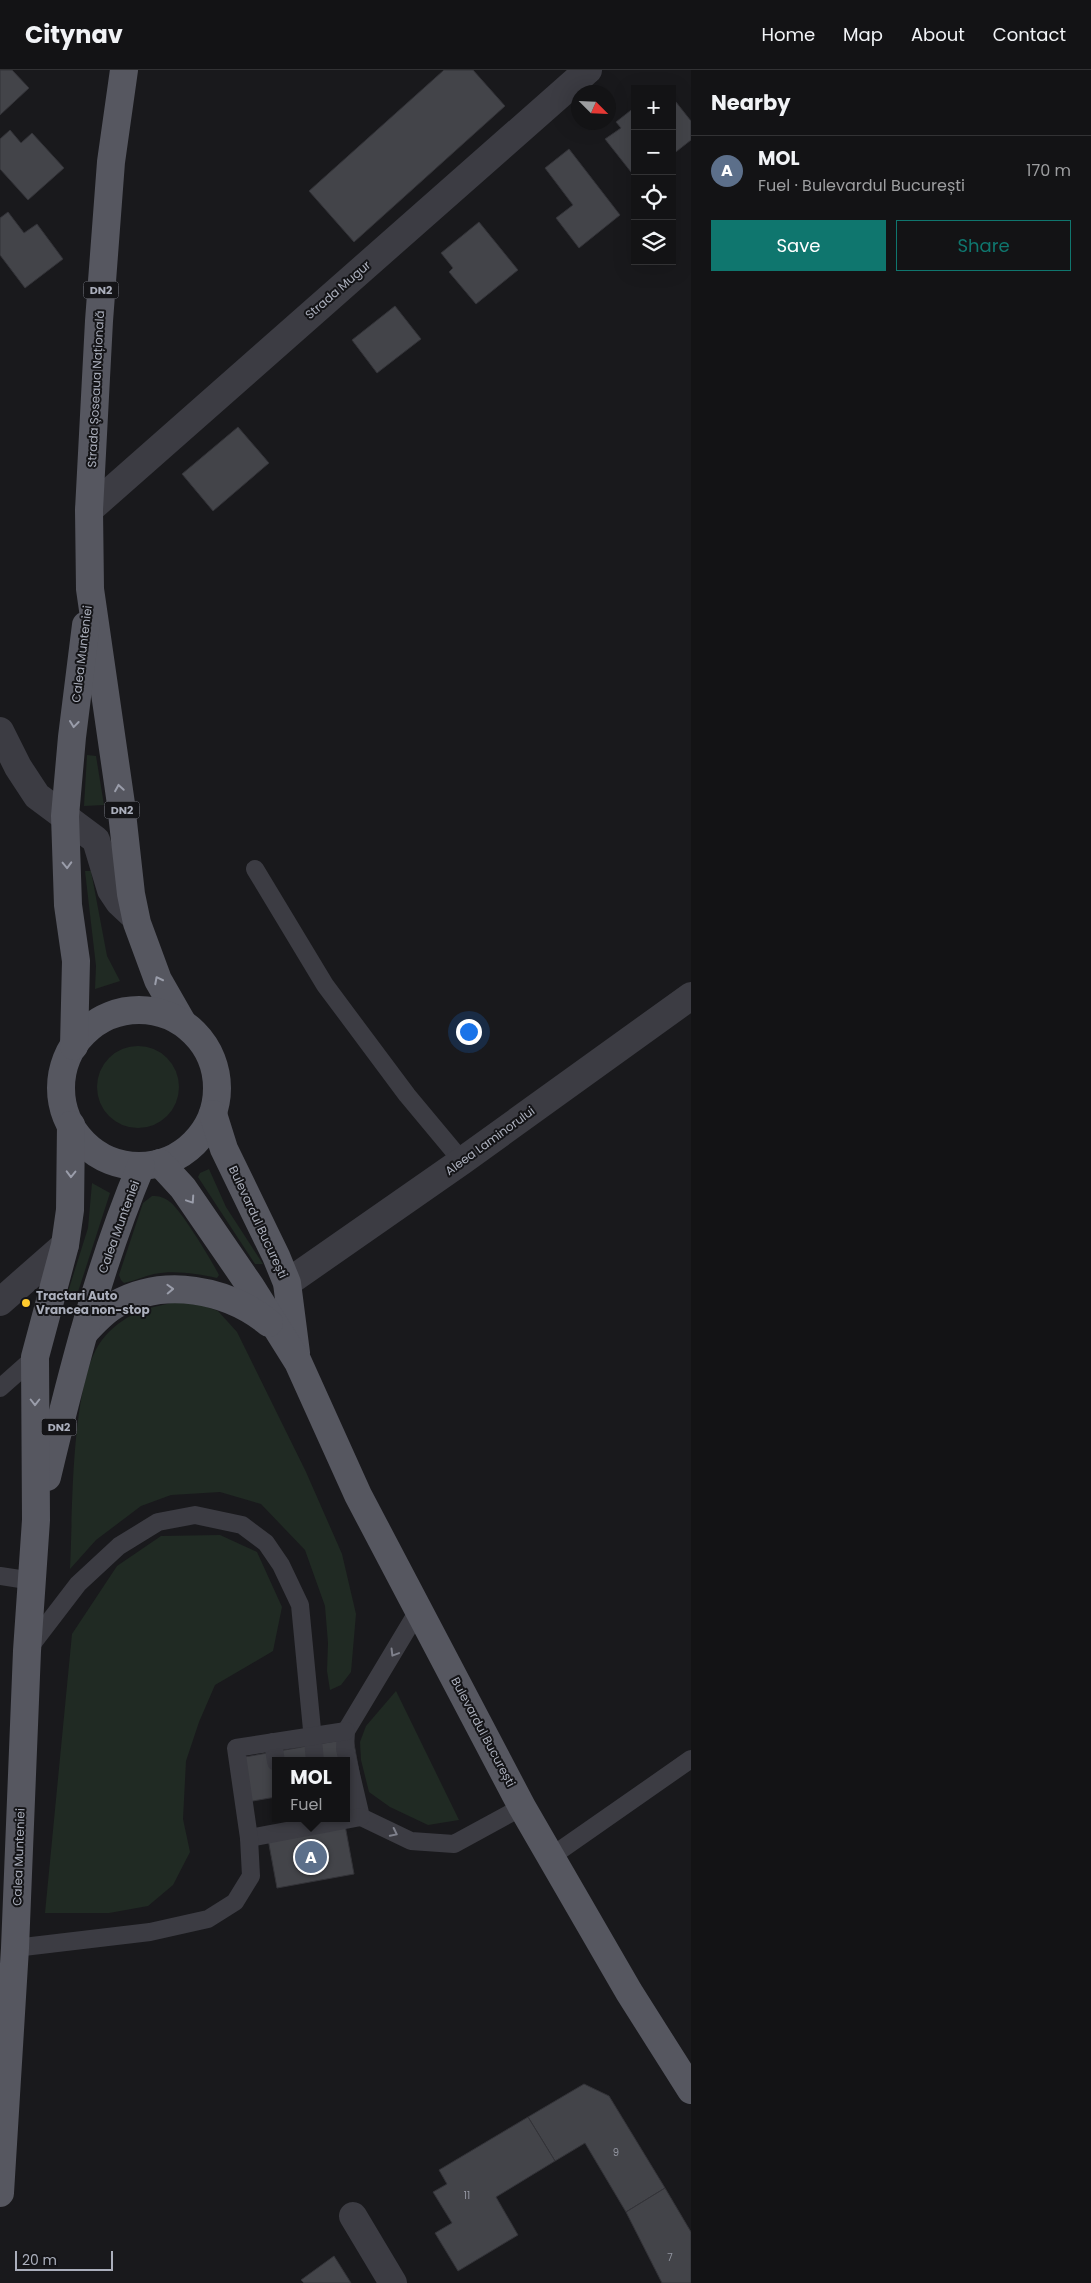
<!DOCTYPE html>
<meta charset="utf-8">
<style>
:root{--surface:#131315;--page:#202022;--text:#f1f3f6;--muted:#9d9ea0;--line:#323234;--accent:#0f766e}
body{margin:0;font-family:Poppins,sans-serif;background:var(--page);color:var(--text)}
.controls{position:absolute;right:15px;top:15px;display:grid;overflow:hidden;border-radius:0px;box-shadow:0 5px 20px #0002}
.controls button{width:45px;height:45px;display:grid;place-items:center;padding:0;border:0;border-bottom:1px solid var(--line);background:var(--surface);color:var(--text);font:25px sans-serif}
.compass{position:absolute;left:571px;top:15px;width:45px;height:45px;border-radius:50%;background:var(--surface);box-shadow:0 5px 20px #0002;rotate:114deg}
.scale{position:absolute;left:15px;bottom:12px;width:98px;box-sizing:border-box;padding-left:5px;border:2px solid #abafbc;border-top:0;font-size:14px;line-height:18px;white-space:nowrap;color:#abafbc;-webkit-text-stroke:4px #141417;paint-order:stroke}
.you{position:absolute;left:468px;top:961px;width:18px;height:18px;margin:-12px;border:4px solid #fff;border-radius:50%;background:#1a73e8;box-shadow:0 0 0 8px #1a73e833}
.badge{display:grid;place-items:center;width:32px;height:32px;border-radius:50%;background:var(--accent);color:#fff;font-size:16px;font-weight:700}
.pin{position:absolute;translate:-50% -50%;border:2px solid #fff;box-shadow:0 1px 5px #0006}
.popup{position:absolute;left:272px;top:1687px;width:78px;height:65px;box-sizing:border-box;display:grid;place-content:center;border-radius:0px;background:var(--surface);filter:drop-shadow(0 1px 4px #0005);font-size:16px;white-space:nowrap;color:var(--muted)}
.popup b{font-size:19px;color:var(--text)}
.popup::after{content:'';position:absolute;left:50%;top:100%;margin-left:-10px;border:10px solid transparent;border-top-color:var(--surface)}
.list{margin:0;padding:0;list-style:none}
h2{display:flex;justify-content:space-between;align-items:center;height:65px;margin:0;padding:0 20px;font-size:21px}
h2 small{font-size:16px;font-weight:400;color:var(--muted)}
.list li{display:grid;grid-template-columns:32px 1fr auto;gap:15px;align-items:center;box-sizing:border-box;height:70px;padding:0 20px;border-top:1px solid var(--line)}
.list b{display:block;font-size:19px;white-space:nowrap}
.list p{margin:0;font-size:16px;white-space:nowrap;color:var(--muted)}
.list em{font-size:16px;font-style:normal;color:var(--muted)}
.actions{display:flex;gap:10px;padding:15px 20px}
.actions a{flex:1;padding:11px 0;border:1px solid var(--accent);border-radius:0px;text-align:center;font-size:18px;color:var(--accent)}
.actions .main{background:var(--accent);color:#fff}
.icon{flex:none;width:28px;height:28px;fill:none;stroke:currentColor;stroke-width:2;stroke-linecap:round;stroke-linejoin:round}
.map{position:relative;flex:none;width:691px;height:2213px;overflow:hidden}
header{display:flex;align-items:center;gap:30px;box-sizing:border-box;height:70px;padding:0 25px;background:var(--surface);border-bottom:1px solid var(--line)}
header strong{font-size:24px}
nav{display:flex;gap:28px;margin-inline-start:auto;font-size:18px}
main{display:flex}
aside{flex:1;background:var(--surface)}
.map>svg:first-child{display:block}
.green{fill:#202a23}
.building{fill:#434449;stroke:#333338}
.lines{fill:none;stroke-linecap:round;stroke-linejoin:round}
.service{stroke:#3c3c43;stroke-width:18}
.minor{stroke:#3c3c43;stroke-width:28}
.primary{stroke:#565760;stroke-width:28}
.oneway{stroke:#9a9daa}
.oneway2{stroke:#7f818c}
.poi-dot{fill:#ffca2e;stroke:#141417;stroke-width:2}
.labels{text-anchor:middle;stroke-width:4;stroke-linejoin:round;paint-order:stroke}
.number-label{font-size:10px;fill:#91949f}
.shield{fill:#141417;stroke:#7e808a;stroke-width:1}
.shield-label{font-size:11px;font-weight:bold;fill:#abafbc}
.street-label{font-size:12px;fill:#abafbc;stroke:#141417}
.poi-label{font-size:12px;font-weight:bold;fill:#abafbc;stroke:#141417;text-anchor:start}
</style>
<header>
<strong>Citynav</strong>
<nav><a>Home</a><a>Map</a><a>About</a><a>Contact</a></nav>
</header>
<main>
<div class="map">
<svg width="691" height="2213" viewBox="0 0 691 2213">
<rect width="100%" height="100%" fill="#19191c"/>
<g class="green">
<polygon points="87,685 96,686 104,735 84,736"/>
<polygon points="85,801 91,801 107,886 120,911 95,919 96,896"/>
<circle cx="138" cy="1017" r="41"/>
<polygon points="209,1099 226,1137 263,1194 255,1194 198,1107 200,1103"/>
<polygon points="92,1113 110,1123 77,1225 67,1225 88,1158"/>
<path d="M152,1126C159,1126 164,1127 170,1132C181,1140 212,1191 219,1205L217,1208C197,1204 175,1200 154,1204C144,1206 135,1211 124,1213L121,1210L119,1205L143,1133Z"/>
<path d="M178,1232L201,1235L218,1241L237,1262L306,1402L342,1484L356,1544L351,1602L341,1615L330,1620L327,1601L328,1573L325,1536L305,1480L261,1434L220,1422L171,1425L141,1436L96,1470L70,1499C73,1445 70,1311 102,1270C123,1244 147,1237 178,1232Z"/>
<polygon points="220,1465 257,1482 282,1537 273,1581 215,1615 199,1652 186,1691 183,1749 190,1782 173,1815 148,1836 109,1843 45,1843 72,1564 117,1496 161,1466"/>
<polygon points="396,1621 459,1750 428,1755 390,1737 369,1722 361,1690 360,1672 366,1656"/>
</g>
<g class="building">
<polygon points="0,0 12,0 29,18 0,45"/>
<polygon points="444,0 473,0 505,36 354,172 309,121"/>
<polygon points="672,27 691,51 691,70 672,85"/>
<polygon points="635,37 635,107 605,69 621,58 616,52"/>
<polygon points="10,60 21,73 32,63 64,98 28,130 0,99 0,69"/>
<polygon points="569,79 620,145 579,178 556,148 573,135 545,98"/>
<polygon points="8,142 24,163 37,154 63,189 25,218 0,185 0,148"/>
<polygon points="479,152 518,200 476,234 449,202 453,198 441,183"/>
<polygon points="395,236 421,269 377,303 352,270"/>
<polygon points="238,357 269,393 213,441 182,404"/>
<polygon points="353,1668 362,1718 346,1691 276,1691 276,1727 247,1732 239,1688"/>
<polygon points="345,1755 354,1804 277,1818 268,1769"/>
<polygon points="584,2014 609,2026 665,2118 626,2142 585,2073 555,2091 528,2047"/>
<polygon points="528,2047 555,2091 496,2127 518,2165 458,2201 435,2163 452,2153 433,2122 447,2114 439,2100"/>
<polygon points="665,2118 691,2162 691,2213 662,2213 626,2142"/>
<polygon points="334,2186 351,2213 304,2213 301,2210"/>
</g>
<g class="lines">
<g class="service">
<polyline points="255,799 325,915 407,1025 462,1091"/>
<polyline points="0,1318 35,1287"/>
<polyline points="0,1506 33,1511"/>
<polyline points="418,1541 346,1661 345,1679 361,1747 411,1771 454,1774 522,1737"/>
<polyline points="29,1578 78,1514 119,1476 158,1452 195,1445 242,1455 266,1473 281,1495 300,1535 315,1691"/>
<polyline points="273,1672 276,1692"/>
<polyline points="249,1768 361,1747"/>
<polyline points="552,1786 691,1689"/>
<polyline points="15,1878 150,1862 208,1849 235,1832 251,1806 249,1768 236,1678 346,1661"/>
</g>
<g class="minor">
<polyline points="89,440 588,0"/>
<polyline points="0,661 18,697 37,726 96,770 111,820 119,832 135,847"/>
<polyline points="287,1213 462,1091 691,926"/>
<polyline points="0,1232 65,1175"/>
<polyline points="353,2146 393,2213"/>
</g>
<g class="primary">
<polyline points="124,0 111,92 99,251 89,440 90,519 121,734 131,824 137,853 158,910 182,952"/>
<circle cx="139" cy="1018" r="78"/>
<polyline points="74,976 76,891 68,835 65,746 72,667 86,555"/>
<polyline points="213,1044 224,1079 276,1186 287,1213 296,1283"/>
<polyline points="160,1093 183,1118 251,1217 298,1292 358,1425 522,1737 629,1922 691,2020"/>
<path d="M84,1263C93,1253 103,1242 115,1235C164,1207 227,1219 269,1253"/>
<path d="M47,1407C72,1302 99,1196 141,1096"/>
<polyline points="0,2123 15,1878 27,1581 36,1450 35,1287 65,1175 70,1140 71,1055"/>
</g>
</g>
<defs><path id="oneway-chevron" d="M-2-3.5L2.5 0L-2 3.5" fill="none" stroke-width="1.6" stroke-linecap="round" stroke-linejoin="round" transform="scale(1.25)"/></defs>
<g class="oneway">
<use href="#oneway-chevron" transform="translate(74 654) rotate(97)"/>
<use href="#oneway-chevron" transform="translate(119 718) rotate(-99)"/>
<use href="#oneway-chevron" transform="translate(67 795) rotate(88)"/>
<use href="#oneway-chevron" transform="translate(158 910) rotate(-117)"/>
<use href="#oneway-chevron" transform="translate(71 1104) rotate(91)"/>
<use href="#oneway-chevron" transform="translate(191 1130) rotate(56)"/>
<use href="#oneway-chevron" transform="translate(170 1219) rotate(-2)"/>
<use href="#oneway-chevron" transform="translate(35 1332) rotate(90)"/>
</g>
<g class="oneway2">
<use href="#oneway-chevron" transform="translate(394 1583) rotate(121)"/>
<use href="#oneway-chevron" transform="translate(394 1763) rotate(26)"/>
</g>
<circle class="poi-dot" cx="26" cy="1233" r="5"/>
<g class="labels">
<g class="number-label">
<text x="616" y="2086">9</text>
<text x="467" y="2129">11</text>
<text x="670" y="2191">7</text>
</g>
<g class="shield">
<rect x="83.5" y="211.5" width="35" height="17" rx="4"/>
<rect x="104.5" y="731.5" width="35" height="17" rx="4"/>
<rect x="41.5" y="1348.5" width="35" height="17" rx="4"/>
</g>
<g class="shield-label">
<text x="101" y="224">DN2</text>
<text x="122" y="744">DN2</text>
<text x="59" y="1361">DN2</text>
</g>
<g class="street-label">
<text transform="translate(338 220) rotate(-41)" y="4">Strada Mugur</text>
<text transform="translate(96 319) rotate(-87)" y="4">Strada Șoseaua Națională</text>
<text transform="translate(82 584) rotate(-83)" y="4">Calea Munteniei</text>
<text transform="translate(490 1071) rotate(-36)" y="4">Aleea Laminorului</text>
<text transform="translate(258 1152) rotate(65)" y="4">Bulevardul București</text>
<text transform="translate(119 1157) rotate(-70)" y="4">Calea Munteniei</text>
<text transform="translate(483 1662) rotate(62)" y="4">Bulevardul București</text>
<text transform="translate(19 1787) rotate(-88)" y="4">Calea Munteniei</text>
</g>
<g class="poi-label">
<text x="36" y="1230">Tractari Auto<tspan x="36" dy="14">Vrancea non-stop</tspan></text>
</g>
</g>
</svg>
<div class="controls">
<button>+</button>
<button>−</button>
<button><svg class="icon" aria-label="locate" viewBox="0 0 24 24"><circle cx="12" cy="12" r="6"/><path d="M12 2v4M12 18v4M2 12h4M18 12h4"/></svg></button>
<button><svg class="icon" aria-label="layers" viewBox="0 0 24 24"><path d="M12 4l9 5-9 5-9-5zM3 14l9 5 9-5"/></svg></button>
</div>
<svg class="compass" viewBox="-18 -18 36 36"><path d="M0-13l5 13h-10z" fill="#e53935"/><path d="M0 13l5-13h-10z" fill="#9d9ea0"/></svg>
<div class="scale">20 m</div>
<div class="you"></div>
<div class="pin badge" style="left:311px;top:1787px;background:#5c6f8a">A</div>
<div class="popup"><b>MOL</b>Fuel</div>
</div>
<aside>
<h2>Nearby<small></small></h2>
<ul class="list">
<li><span class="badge" style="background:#5c6f8a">A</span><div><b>MOL</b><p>Fuel · Bulevardul București</p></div><em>170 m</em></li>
</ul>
<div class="actions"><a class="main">Save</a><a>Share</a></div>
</aside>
</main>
